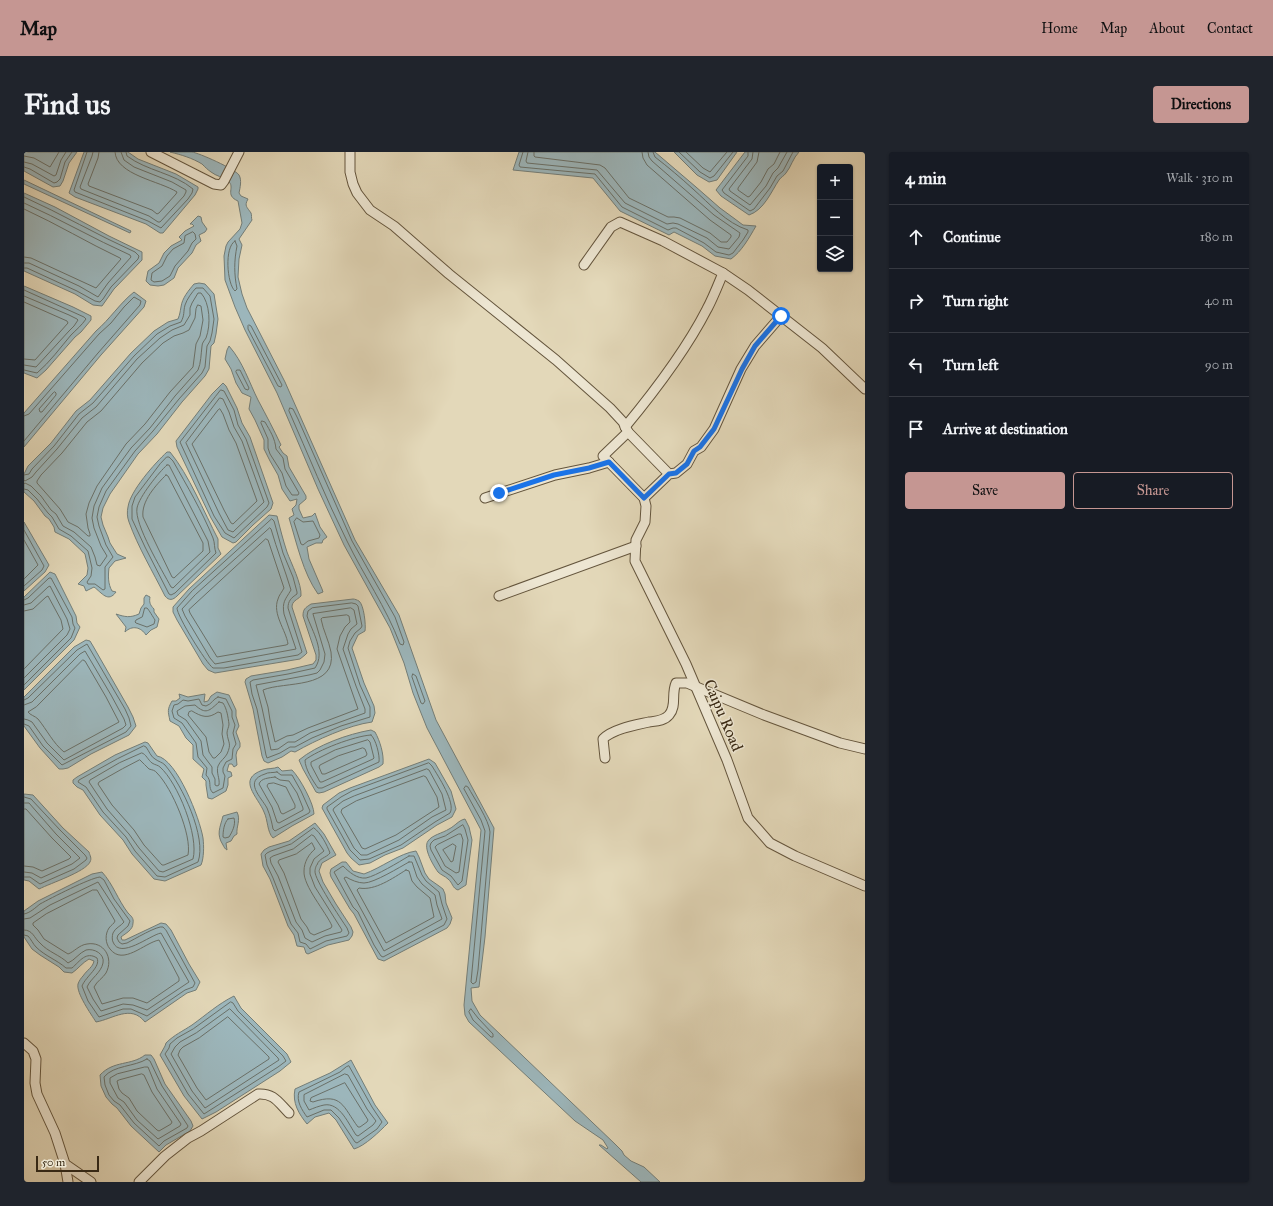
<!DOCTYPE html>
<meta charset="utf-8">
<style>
:root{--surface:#171b24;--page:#20242c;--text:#f1f3f6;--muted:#9ea1a6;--line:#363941;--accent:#c59692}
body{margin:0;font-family:"IM FELL Great Primer",serif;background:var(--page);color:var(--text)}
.controls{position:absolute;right:12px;top:12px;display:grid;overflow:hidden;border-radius:4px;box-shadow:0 1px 3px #0004}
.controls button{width:36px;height:36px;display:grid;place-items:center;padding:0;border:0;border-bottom:1px solid var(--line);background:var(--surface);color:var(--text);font:20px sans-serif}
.scale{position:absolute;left:12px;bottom:10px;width:63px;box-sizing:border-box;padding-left:4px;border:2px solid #392914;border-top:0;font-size:11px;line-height:14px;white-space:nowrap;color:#392914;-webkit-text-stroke:3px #ede6d2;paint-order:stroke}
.stop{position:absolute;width:12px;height:12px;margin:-9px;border:3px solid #1a73e8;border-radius:50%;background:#fff}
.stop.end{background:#1a73e8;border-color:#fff;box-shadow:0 1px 4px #0008}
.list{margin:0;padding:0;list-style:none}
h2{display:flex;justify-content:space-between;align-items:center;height:52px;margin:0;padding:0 16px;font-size:17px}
h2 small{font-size:13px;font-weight:400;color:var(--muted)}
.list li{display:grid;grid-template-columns:26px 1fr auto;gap:12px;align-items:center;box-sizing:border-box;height:64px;padding:0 16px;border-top:1px solid var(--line)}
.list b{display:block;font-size:15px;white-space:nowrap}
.list em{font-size:13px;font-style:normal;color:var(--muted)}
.actions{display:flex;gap:8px;padding:12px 16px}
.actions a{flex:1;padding:9px 0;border:1px solid var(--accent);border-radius:4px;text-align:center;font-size:14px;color:var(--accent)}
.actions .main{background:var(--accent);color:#111}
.icon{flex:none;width:22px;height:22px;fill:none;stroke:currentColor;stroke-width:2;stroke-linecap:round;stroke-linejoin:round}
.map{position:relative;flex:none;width:841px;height:1030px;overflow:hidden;border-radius:4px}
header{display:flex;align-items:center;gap:24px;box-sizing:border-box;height:56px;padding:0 20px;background:var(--accent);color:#111}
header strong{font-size:19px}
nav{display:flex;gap:22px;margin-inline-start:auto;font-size:14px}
.intro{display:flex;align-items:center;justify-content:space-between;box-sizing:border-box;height:96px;padding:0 24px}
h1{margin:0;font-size:28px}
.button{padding:10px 18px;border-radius:4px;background:var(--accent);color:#111;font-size:14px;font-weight:700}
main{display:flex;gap:24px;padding:0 24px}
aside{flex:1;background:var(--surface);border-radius:4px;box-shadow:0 1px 3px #0004}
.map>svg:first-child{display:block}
.water{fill:#9cb6bb;stroke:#747e78}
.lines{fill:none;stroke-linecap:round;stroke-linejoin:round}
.shore{stroke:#6a7068;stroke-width:1}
.minor-casing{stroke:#64553d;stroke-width:11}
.minor{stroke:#ede6d2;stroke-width:9}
.route{stroke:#1a73e8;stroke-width:5}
.labels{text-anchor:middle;stroke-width:3;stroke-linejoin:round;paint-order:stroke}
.street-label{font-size:16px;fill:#392914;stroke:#ede6d2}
</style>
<header>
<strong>Map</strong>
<nav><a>Home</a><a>Map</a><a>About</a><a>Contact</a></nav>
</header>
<div class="intro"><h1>Find us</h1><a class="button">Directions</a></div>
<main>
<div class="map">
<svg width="841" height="1030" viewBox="0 0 841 1030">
<rect width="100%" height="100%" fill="#e3d8b9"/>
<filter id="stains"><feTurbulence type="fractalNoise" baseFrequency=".005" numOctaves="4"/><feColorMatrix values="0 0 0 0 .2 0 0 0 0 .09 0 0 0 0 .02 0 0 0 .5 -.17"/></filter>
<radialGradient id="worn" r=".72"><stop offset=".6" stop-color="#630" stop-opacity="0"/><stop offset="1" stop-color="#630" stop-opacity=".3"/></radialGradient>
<g class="water">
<polygon points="0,0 53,0 45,11 39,29 36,34 29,35 0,19"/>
<polygon points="60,0 104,0 114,7 152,22 174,35 174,37 171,43 139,81 136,81 122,72 51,45 45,41"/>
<path d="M146,0C153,0 161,0 168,0C175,1 211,17 215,23C218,28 216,36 215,41L217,44L224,47C220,54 223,55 227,61C228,63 227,66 228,68L215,87L218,93L215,107L214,125L218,142L223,156L261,230L331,388L375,463L412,568L470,676L461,785L455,835L447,836L448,849L456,863L591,992L598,999L600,1003L607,1009L620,1015L636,1030H617L575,993H577L583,997L584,996L579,988L551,969L445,870L441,863L440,853L457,678L403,576L389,541L380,511L366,476L320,393L294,337L253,241L221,178L211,155L201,128L200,104L202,94L204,90L216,77L218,71L214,49C200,43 212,35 204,29C199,25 192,24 187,20C184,18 181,15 178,12C168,6 158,3 146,0Z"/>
<path d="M495,0H631L672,35L696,56L711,67L719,73L732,74C725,86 718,99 707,107L691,104L678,94L650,80L645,83L596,59L569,26L489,18Z"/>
<polygon points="650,0 713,0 693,28 685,30 673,23"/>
<path d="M721,0H775C769,6 767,15 762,21C760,24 757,25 755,28C747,40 740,58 725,63L697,44L692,38Z"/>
<polygon points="0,28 107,79 106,81 0,32"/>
<polygon points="0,41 31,55 85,84 118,100 118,108 90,137 78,154 69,153 51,142 0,119"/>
<polygon points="174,64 177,65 178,70 183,77 181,80 175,83 177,89 172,93 168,101 154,116 150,126 140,133 134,134 126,133 122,129 124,119 135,111 140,101 147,94 158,88 155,85 161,79 170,74 168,72 166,72"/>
<path d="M175,131L181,132L190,142L194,167L192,182L190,191L187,194L185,217L181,224L158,250L133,282L114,302L86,342L79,356L77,365L79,373L84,385L86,391L93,402L102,406L91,409L85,416C84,424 84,432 88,439L92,440C84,451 78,441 70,435L62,439L60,434L54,432L63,423L64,416L61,402L45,387L31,380L30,375L25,367L21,364L10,349L0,340V322L4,314L27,291L52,259L66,248L107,201L130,179L144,170L154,167C156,162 156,160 157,155C158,146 165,138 170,132Z"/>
<polygon points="0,134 49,155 67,164 67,168 57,180 51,185 22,218 13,226 0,221"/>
<path d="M110,140L122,149L120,155L77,203L0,295V261L72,179C86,167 96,151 110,140Z"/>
<path d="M205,194C219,210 225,230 234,248C242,263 250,278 257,293L255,295L259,301L263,304L265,315L282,344V347L275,353V357L279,366L288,364L291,361L296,375L303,385L299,388L298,391H292L283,395L285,407L298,437L299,440L294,442C279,421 273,392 265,366L270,363L268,357L272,353L273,347L266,349L258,337L254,323L246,309L240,297V288L231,268L225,257L227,245L218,241L212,231L207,217L201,207L203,198Z"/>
<polygon points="199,231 202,234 213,256 218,271 226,285 249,351 247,357 229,373 212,390 209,391 198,385 187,366 153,295 152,289 188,242"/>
<path d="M143,300H146C165,323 180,360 194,387V396L197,402L153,444C149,448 145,449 141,444C129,420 114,395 105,370C103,365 103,359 104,355C106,339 131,311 143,300Z"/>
<path d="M245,363L253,364C256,376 259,388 263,400C267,411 278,432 277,444C273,448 268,449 268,455L283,501L281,503L276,507L191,521L184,518L179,512L153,468L149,460V455L165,437Z"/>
<polygon points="0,370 25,413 21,420 0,439"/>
<polygon points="26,420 31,422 52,464 53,471 56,475 50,488 0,538 0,445"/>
<path d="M122,443L126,445C125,450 126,453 130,457V460L135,467L133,475L127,478L122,483C117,475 108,473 101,480L102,475L92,462C101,465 106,466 115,462L117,456L120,452V446Z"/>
<path d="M329,447C331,447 333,448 335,449C340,453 342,473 341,479L334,483L328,496L340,531L350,554L351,561L348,570C325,573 292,588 271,600L267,599L258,605L244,611L240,609L238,604L229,557L221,530L222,527L227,524L263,518L289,512L292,508V503L279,464C279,457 281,456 287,452Z"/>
<polygon points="62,488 66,489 69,494 104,555 109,565 112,574 105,583 67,602 44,616 39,617 35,617 16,596 0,574 0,545 50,495"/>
<path d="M193,540L205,543L212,558V564L215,574L212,580L216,591V595L213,599L212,603L213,613L210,615L208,612H205L203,619L207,620L208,624L204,626V633L202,639L188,647L184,646L182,633V629L178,625L180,617L169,607V593L162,586L155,574L146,569C144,559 143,558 148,549H152L156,546L155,542L164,545L181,542L180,550L184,549L187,544Z"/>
<path d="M347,578L351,580C356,589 360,602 359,612L355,615L300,640L295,641L292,640L279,617L275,608C293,593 324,582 347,578Z"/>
<path d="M121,590L124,591L133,604C153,607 176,667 179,686C180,694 180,706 177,713L141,729L130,727L108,702L99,688L76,663L59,638L53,635L49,631V628L53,625L91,603Z"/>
<polygon points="405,607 411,611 427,639 432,657 428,665 413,673 379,696 361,703 346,711 335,713 327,706 323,701 298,656 299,653 315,641 326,636"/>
<path d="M254,615L258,619L268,618C276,626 290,652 290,662L268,674L249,686C243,680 244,668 240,660C234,645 212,627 239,618C244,616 250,617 254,615Z"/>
<path d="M0,642L9,643L39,676L65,700C66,704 68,706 66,710C61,720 27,731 15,737L5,729L0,728Z"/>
<path d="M213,660C217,668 212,675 213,682L210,684L207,689L202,691L203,698C201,697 200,695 199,693C192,682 196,676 199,664Z"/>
<path d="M441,667L445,675L448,688L442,733L434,738C428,736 429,731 424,727C421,724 417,723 414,720C409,713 399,696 404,689C408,683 419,681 425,677C431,674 435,668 441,667Z"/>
<polygon points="291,671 300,682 312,703 298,711 295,719 299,730 312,752 327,775 329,780 328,784 325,788 304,793 284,802 282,801 280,795 273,794 270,783 264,774 246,727 239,714 237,702 240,698 245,695 265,689"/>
<path d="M392,699L395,705L401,721L405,727L415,734L419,737L421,742L422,751L428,766L426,772L423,776L360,809L354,807L330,762L326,757L307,725L306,721L307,717L318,710H322L329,719L340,722C357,716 376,701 392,699Z"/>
<path d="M78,720C89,732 94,748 104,761C107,764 110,766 109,771C109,778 102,781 97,785L98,788H101L137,771L142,772L147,778L165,812L176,830L172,838L163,841L121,870C107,852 89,867 72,870C67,862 52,841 54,832C55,829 57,826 59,824C63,818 69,815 70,809L65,807C58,811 54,817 48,821L40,820L35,815L16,803L8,797L0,785V759L14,749L68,722Z"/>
<path d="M210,844L217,856L263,902L267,910L256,919L192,960L178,967L160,944L136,903L141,894L142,891C150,883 159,879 168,873C182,863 194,852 210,844Z"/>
<path d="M121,903H127L130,907L141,932L167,969L169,974L166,979L142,993L135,1000L107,974L93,956L88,952L82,945L77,934L76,923C90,908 107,914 121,903Z"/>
<path d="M327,908L351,953L364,971C356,979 341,994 330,997L312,968L305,961L291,965L283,972C275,962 268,951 271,937L306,921Z"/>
</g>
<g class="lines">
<g class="shore">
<path d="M63,0L50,38L51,40L124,69L137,76L164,47L168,41L169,37C150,21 123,19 103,4L102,0"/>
<polyline points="69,0 68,4 56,35 57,37 125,64 134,70 136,70 160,44 162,40 162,38 148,30 110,15 100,8 97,0"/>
<path d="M75,0L74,6L64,32L65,34L128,58L133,62L135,61L152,42L153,40C136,29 92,23 91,0"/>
<path d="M499,0L495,13L496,15L571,22L598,55L644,78L649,76H652L680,91L692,100L705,103L709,101L719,88L724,80V78C702,71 686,52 669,37C657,26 644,15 631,5L629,0"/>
<polyline points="504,0 502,9 503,11 573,18 601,51 643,72 649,71 654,72 683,86 694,95 705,97 715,85 716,81 690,63 628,9 625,5 624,0"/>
<polyline points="510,0 510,4 511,5 576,13 581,16 605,46 644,65 650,65 656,66 686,81 697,90 703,90 707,85 707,83 686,68 623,13 619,6 618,0"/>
<polyline points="655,0 676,20 686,26 690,24 709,0"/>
<polyline points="662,0 679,16 686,20 703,0"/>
<polyline points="724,0 724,4 698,38 700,41 726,59 730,57 746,36 753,24 759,19 769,0"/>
<polyline points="729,0 728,7 705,37 706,39 726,53 742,34 749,21 754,16 763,0"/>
<polyline points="735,0 733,10 714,36 714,38 724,45 726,44 737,30 744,17 750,12 756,0"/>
<polyline points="0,4 10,6 26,15 35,0"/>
<polyline points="0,10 8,12 30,24 32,23 37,8 42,0"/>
<polyline points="0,15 6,17 30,31 33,30 36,27 41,10 48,0"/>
<path d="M0,45C38,62 73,83 111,100L115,104L114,107L87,135L79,147L76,150L71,149L53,139L3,116H0"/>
<path d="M0,51C36,67 70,87 106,103L107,105L84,131L74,145L55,134L5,111H0"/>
<path d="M0,57C33,72 64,91 96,106L97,107L72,136L7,106L0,105"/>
<polygon points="169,80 171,82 172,87 168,91 164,99 151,114 146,124 138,129 130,130 127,128 128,121 138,114 143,104 149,97 160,91 161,84"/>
<path d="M211,89L213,94C210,109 210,122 213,137L211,139C203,132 200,95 211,89Z"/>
<path d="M0,138L60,165L62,167C58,173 52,178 47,183C36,196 26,210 13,221L0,218"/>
<polyline points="0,144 45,163 53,167 54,168 50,174 45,179 12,215 0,213"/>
<polyline points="0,150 43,169 44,171 11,208 0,207"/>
<polygon points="174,153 177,154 179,168 176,184 172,192 169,215 146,240 121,272 102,292 73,334 65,351 62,362 64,376 66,382 66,384 64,384 54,375 44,370 36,357 13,331 13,329 17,323 38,301 63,270 77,259 118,211 139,191 150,184 159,181 165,178 171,166 172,157"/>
<polygon points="225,173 227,174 258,233 257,235 254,234 224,177 224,174"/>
<polygon points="213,218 216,218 225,236 224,238 221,237 212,220"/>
<polygon points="197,238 200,239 210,258 214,273 222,287 245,351 243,355 210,386 201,381 190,364 156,290 191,245"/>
<polygon points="31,240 32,241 32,243 18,260 16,260 15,257 29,241"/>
<polygon points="196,246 199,247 205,260 210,275 218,289 240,350 209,380 204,378 195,361 162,291"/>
<path d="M266,256L269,257L274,267L328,389L371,465L380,490L379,493L376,492C362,455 340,424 323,389C302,347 284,302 265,259Z"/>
<polygon points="196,257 199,262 205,278 212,291 233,349 209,372 207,371 200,358 168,292 194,258"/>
<polyline points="0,264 5,262 75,182 87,171 100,155 110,145 117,149 116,153 74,201 0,289"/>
<path d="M238,269L241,270C246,279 251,286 252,297L259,306L261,317L275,341L274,343H268L262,334L258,321L246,302L244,296V287L237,271Z"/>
<path d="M143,305H145L149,309C163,334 178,359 189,386C191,391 190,396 192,401L151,441L147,443L145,442L121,395L108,367V354L111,345L136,312Z"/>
<path d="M143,313H145L184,389L186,400L149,436L147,435C138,418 110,372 113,356C115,345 135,320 143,313Z"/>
<path d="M0,323L5,322L8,317L30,294L55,262L69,251L110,204L133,182L146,174L157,170C161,162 159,161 161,153C163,147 168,140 172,136H179L186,144L190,167L188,181L186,189L183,194L181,215L178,221L155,247L129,279L111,299L82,339L75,355L73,365L75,374L82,393L89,405L81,415V437L79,438L71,432H64L63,430L67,424L68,416L64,399L47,384L35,377L28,365L24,361L13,347L4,338L0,337"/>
<path d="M142,323L144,324L179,391V399L150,426L148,425L119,365C117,349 132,333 142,323Z"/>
<path d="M0,328L1,329L8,325L12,320L33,297L58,266L72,255L113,207L136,186L148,178L160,173L166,163V156L168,151L174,141H177C186,151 187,173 182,186C180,189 178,191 178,194C177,202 177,211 174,218L151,244L126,276L107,296L78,336L70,354L68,366L70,376L77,394L83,404L76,414L73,413L71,405L67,395L50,380L39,374L32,362L27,358L17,344L7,334L1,331L0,332"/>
<polygon points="273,366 279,370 289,369 296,383 295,386 284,389 279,393 277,392 270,370"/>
<path d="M248,367L250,369L259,401L269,425L273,440V442C267,446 264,449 264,456L278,500L274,503L200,516H189C182,511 153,464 153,456L168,439Z"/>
<path d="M246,376L247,377C253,398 261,418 267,438C261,448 258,450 260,462L272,497L191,512L186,506L161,464L158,457L171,443Z"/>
<polyline points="0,378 20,414 18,418 0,434"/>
<path d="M242,387L244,388L260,436C258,440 255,443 254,447C248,462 262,478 264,492L262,493L193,505L166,461L165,458Z"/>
<polyline points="0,388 14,413 0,427"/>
<polyline points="0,448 4,446 25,426 27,426 48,465 49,472 51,476 47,486 0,533"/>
<path d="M328,451L332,452L334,454L338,474L337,476L331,481L326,489L324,496L336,533L346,555V565L317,574L288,586L271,595H266L256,601L243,606L242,603L233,557L228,542L226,530L229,528L264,522L291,516C302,500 288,479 283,464L284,459L288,456Z"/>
<polyline points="0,453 7,451 24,435 26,434 43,467 46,477 43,483 0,526"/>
<path d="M121,456H123C125,458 129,465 131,468L130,472L123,475L112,471L111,470L112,468L118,465Z"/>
<polygon points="327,456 330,458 333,472 327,477 324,482 319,497 332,534 341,557 341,561 286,581 271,590 264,590 254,597 247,598 238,556 232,533 285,523 293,521 296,518 300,510 301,502 289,462"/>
<polyline points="0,459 9,457 22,445 24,444 37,468 39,477 0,517"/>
<path d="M323,463L325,464L326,470L321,475L316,484L313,497L334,557L284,576L269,583L263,584L251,590L246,568L244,555L239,538C260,529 313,538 307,500C305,489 299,478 297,467L298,466Z"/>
<path d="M59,508L61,509L82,545L95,570L40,600C29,591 23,578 14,567C11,564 6,563 4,560L12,555Z"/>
<polygon points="389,522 392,524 401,549 399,552 397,551 388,525"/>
<path d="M194,545L202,547L208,559V565L211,573L209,581L212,592L209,597L208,607L202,610L199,616V620L201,624L199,636L189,641C183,635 189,630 182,623L183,616L174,605L172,591L158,571L150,566L148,559L150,553L154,552L159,548L164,549L175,547L178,553L182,554C188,552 189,547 194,545Z"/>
<polyline points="0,548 4,546 53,498 63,492 101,557 105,566 107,574 102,580 38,613 19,594 5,574 0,572"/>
<path d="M195,550L199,551C203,557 204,565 205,572C205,575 203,578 203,581C204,591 208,591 203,602C201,606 196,609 194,614C192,621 196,626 195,633L193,634L191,633V627L188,621V615L179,603L177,589L162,568L154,563L153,559L161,554L171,553C182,563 185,559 195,550Z"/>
<polyline points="0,553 8,550 56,502 61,499 87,543 100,567 102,573 99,576 40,608 23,591 8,570 4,568 0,567"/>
<path d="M168,559C178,565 184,567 194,560L197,561L199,573L198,582L200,592L197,600L191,606H189L185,600L182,585L164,563L165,560Z"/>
<path d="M347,583C352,587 356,604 355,610L298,636H294C289,629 281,617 281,608C294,598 330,584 347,583Z"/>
<polygon points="344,588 346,590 350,606 349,607 298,630 296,630 287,613 287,610 311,598"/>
<path d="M120,594L122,595C125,599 127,605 131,607C135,610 138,610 141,613C158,633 183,685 174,710L141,725L133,724L111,699L102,685L79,660L62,635L54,630L55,628L93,607Z"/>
<polygon points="339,596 341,597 343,602 342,604 301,622 298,622 295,615 296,613 314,604"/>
<path d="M118,601C122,602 124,608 128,611C131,613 134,613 136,615C154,631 175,684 169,707L139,720L135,719L115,696L105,682L83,657L65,630L66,628L95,611Z"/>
<path d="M116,608C119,611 122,614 125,617C128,618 131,618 133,621C148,636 168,683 164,703L140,713H138L120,693L110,678L88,653L74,632L75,630L98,617Z"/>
<path d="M405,611L408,614C414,624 432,651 426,661L411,670L377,693L345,707L336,708L326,698L303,657V655L317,645L328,639Z"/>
<polygon points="403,617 405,618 418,642 422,658 408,665 375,688 343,703 337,703 330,696 309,658 310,656 319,649 330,644"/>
<path d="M253,620L257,623H268L277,639L286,659L285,661L251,679L249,677C248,671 246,663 243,656C237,645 219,629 241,622C244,620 249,621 253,620Z"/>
<polygon points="400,624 402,625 413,645 415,655 372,683 341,697 338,696 317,660 318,657 332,649"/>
<path d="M251,625L256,628L265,629L273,641L279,656V658L255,671L253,670L248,655L235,632C237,626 245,626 251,625Z"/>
<polygon points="250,631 262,635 271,653 271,656 259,662 257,661 254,653 243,634 244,632"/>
<path d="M442,634L444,635C450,646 465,668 466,680L454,818L452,830L449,832L447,830L461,679L457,668L440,637Z"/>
<polyline points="0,645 7,647 36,678 61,703 63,706 62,708 50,717 16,732 6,725 0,725"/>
<polyline points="0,651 5,651 32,682 56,706 48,712 17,726 8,721 0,720"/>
<polyline points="0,657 2,657 28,686 47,705 45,707 18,719 9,715 0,714"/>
<path d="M204,667L210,666C212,673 208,680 205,685L201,686L199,685C199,679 200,671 204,667Z"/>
<polygon points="439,673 441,677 444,688 438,729 434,733 427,724 418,718 407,698 406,694 407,691 410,688 421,684"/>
<path d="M290,676C297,681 303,693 306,701C302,706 295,706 293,713C292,713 291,718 291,719C290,727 317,767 323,776L325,781L323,784L302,789L286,797L282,792L276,790L274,781L267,772L249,726L243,713L241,703L243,701L247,699L267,692Z"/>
<polygon points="435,682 437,682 439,688 435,720 432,721 421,714 411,695 413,693"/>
<polygon points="288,683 290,684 300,699 290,707 286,716 286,722 291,735 318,778 317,780 301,784 288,790 281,786 278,778 272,770 254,724 247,711 246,706 249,704 269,697"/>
<path d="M288,691L291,697C285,702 280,710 280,719C279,734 302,760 308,774L307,776L290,783L286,781L283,775L277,767L260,721L254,710L255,708L272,702Z"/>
<polygon points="429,692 432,694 429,709 427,710 419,698"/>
<path d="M385,704H390L398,723L402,729L415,740L418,752L423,767L420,773L359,805L357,804L350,793L334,760L329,755L310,720L319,714C325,720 333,727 342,726C352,724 375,710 385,704Z"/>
<path d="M385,710H388L393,725L398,732L411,743L413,753L418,767L360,799L320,726L322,725C327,728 334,731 340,731C350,731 376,715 385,710Z"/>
<path d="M382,718L385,719L388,729L393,735L406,746L410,765L362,791L333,738L335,736C351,739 369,726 382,718Z"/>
<path d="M69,738H73L91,769C90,772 87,773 85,776C81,782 81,791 86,797C99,814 120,791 135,788L155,826V829L123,851L109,846H99L78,852L70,835C73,829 79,826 82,821C90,806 80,789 63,792C55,793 50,800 44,802L20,787L14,778L9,773V771L22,762Z"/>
<path d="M0,762C6,761 11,756 16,752C27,746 66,726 76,725L80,728L90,747L106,769L104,774L94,783L93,786L95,790L98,792L103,791C109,788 134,773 139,775C140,776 143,779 143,780L171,831L169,835L161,838L123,864L107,857H99L75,865L64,849L58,834C62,824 77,815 73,806C62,799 56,809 48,816H42C33,808 21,804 12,795C9,792 7,787 4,784L0,783"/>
<path d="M0,767L6,766L26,753L74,730L100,770C97,774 91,776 89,781C88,784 88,788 89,790C96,808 126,783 137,781L165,830L123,858L109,853L99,852L77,859L69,847L63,835C67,826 77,821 79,811C81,802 70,796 62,798C55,801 51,808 44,811C36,803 24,800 16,791C10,786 9,778 0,778"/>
<polygon points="207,850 209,851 214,859 259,904 262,909 254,915 180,962 164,942 141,902 145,896 146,892 153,886 169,877"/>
<polygon points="206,857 254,906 255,908 181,956 168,939 147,902 151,895 156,890 172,881"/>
<polygon points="447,857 454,866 469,882 469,885 467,885 449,868 445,860"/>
<polygon points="204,865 245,905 245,907 182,948 173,936 154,903 156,898 159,895 175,886"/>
<path d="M123,907L126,909L138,934L164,974L163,976L140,989L135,994L110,971L96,953L90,949L85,943L81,933L80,925C90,913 110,915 123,907Z"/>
<path d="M325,914L348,955L358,970L353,977L333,991L331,990L315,966L307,958H300L283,965C278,958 272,949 275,940L316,920L322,915Z"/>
<polygon points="121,915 124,915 133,937 157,972 156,974 134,987 113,968 100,950 94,946 86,931 86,926 93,922"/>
<polygon points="118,922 120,923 128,940 148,970 147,972 135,979 133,978 113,959 105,946 98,941 95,937 93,929 95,928"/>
<path d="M321,922L324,923L343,957L352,969L349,973L334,984L332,983C325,973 316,950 300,953C295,954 290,956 285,958L280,949V943Z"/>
<path d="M321,931L344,968L343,970L336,975H334C319,955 318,940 289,950L286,949L287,946Z"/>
</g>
<g class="minor-casing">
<g id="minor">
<polyline points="127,0 190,32 197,33 200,29 215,0"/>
<polyline points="326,0 326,20 329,32 333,41 346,58 370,74 425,122 532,208 586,256 599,270 604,280"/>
<polyline points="560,113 587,75 596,70 639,89 699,121 724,138 798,196 841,237"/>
<path d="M601,275C630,240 662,198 683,157C689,146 694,133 699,121"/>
<polyline points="645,322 604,280 579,304 620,346 645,322 652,321 663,312 670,299 677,295 690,277 717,217 731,194 757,164"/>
<polyline points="461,346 531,323 565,316 585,310"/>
<polyline points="620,346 622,354 621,370 612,388 611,409 662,512 703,608 724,666 746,691 771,704 841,734"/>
<polyline points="475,444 612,394"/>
<path d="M581,606L579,587C588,577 612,573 625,570C632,569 640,569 645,563C653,554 647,542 652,531H663L740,563L816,591L841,597"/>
<polyline points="0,891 9,899 12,907 11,931 13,942 31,981 41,1012 44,1030"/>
<polyline points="41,1012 67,1030"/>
<path d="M115,1030L141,1004L164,986L177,979L234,942C250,941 254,950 265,961"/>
</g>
</g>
<use href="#minor" class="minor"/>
</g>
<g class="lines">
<polyline class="route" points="475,341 530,323 565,316 585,310 620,346 645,322 652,321 663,312 670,299 676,295 690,277 718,217 731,194 757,164"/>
</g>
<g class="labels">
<g class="street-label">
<text transform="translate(700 563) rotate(67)" y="6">Caipu Road</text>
</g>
</g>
<rect width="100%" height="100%" filter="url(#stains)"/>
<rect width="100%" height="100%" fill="url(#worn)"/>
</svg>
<div class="controls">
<button>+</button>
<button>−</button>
<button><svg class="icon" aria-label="layers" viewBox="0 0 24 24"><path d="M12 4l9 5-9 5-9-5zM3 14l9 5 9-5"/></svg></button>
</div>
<div class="scale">50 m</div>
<div class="stop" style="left:757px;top:164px"></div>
<div class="stop end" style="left:475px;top:341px"></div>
</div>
<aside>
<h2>4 min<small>Walk · 310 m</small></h2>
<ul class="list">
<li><svg class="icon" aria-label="ahead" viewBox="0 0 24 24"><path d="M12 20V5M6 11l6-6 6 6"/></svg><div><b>Continue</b></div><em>180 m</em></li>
<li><svg class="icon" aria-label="right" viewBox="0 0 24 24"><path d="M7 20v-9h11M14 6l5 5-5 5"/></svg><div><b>Turn right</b></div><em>40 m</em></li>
<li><svg class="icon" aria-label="left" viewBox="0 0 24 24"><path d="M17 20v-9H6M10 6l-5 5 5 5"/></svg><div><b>Turn left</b></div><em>90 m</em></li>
<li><svg class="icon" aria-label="arrive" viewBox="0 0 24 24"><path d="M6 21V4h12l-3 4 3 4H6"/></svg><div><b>Arrive at destination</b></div></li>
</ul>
<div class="actions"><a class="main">Save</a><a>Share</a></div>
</aside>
</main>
